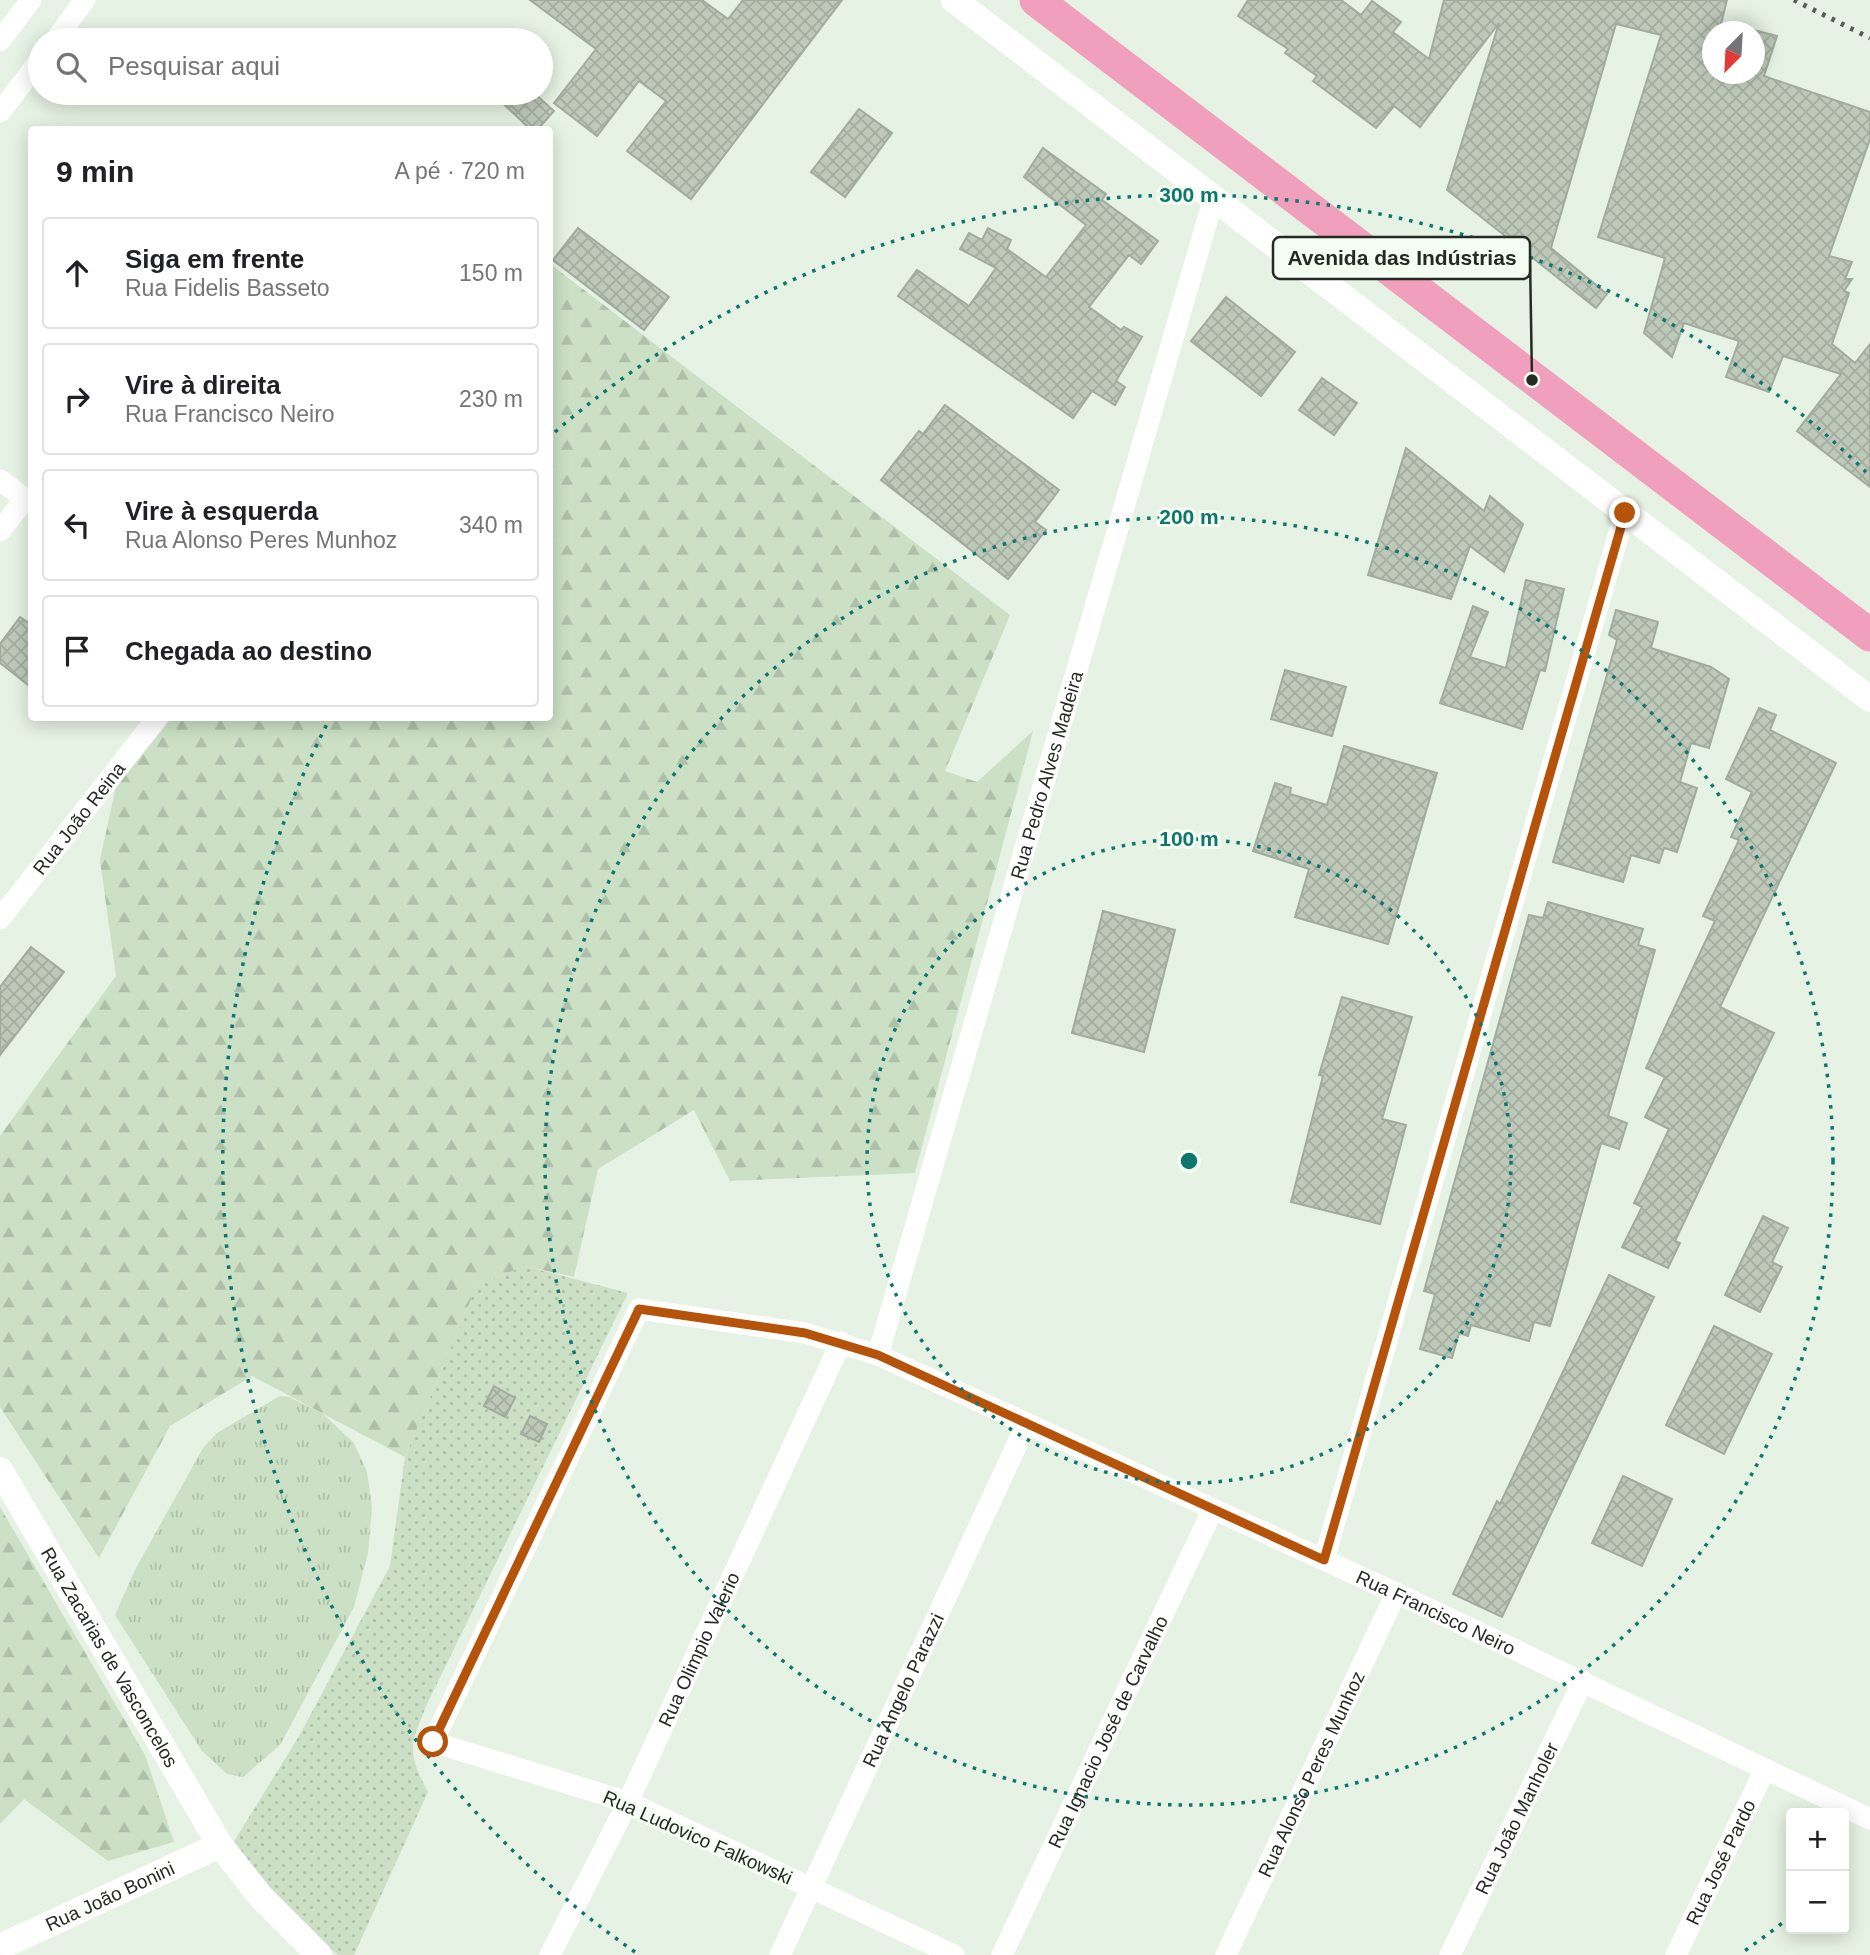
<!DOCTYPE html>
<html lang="pt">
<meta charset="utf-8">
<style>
:root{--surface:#fff;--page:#f2f2f2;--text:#202124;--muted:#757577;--line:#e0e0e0}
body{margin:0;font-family:Arial,sans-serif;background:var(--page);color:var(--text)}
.controls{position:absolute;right:21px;bottom:21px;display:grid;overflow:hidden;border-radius:7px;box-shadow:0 4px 18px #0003}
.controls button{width:63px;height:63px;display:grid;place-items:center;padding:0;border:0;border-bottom:2px solid var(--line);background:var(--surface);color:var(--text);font:35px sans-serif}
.compass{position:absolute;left:1702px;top:21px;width:63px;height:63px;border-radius:50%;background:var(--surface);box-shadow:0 4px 18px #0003;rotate:204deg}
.stop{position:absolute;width:21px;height:21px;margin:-16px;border:5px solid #b45309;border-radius:50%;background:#fff}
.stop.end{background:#b45309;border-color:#fff;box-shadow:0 2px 7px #0008}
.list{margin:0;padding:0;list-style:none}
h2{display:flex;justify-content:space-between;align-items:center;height:91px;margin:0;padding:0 28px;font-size:30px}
h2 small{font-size:23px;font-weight:400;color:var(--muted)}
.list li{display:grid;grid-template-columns:46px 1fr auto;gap:21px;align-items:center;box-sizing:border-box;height:112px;margin:0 14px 14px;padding:0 14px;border:2px solid var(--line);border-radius:7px}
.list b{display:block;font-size:26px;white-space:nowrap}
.list p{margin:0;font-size:23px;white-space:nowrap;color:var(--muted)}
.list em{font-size:23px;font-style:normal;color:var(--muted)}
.icon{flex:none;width:38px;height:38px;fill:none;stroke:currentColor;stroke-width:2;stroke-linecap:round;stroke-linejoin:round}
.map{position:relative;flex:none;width:1870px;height:1955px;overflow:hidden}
.search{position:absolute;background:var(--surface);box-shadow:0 4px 18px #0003;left:28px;top:28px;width:525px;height:77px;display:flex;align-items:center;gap:18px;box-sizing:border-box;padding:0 24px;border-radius:38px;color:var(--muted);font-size:26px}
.panel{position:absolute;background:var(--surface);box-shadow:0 4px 18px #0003;left:28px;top:126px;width:525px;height:595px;border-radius:7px}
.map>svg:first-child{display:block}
.grass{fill:url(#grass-dots)}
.forest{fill:url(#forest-firs)}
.park{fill:url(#park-tufts)}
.building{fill:url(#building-cross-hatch);stroke:#a1ac9e;stroke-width:2}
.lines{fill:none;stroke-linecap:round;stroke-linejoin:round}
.minor{stroke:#fff;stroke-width:21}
.tertiary{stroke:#fff;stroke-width:26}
.primary{stroke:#f09fbc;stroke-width:33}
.rail{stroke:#575d56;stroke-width:5;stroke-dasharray:3.5 7;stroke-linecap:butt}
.route{stroke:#b45309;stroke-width:9}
.ring{fill:none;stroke:#0f766e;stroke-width:3.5;stroke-dasharray:3.5 7}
.labels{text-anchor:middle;stroke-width:6;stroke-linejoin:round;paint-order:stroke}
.street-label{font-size:19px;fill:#262a25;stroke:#f5fef2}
.centre{fill:#0f766e;stroke:#f5fef2;stroke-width:3.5}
.ring-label{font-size:21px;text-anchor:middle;font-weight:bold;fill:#0f766e;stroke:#f5fef2;stroke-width:6;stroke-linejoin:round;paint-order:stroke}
.leader{fill:none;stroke:#262a25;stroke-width:2.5}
.callout-dot{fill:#262a25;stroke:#f5fef2;stroke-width:2.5}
.callout{fill:#f5fef2;stroke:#262a25;stroke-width:2.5}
.callout-label{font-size:21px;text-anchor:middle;font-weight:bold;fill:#262a25}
</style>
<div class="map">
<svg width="1870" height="1955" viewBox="0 0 1870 1955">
<defs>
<pattern id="grass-dots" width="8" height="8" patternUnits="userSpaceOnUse" patternTransform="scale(1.75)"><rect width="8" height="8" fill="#cbe0c5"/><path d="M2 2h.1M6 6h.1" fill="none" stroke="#aec0a9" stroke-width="1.8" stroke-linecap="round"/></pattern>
<pattern id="forest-firs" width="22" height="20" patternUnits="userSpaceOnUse" patternTransform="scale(1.75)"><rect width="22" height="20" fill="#cbe0c5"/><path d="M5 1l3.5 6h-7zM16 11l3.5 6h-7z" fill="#aec0a9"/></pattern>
<pattern id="park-tufts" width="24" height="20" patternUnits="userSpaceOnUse" patternTransform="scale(1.75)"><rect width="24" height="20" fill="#cbe0c5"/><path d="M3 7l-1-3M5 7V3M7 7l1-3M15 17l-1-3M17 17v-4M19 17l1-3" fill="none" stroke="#aec0a9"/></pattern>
<pattern id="building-cross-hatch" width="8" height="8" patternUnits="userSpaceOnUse" patternTransform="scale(1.75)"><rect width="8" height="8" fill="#bec9ba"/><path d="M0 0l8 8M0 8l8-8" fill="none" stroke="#a3ada0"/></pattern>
</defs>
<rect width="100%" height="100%" fill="#e6f2e3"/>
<path class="grass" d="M525,1266L628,1293L428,1702C410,1745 406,1750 428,1792L354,1955H338L280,1911L233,1843L298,1738L390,1566L405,1457L477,1285Z"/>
<g class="forest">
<polygon points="550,264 1010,615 945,771 977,782 1033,731 915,1173 730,1181 694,1110 598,1169 574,1277 525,1266 477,1285 405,1457 252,1376 170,1426 99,1558 0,1407 0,1136 116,976 100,860 116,786 172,718 550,718"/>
<polygon points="0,1507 145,1755 174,1842 108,1861 24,1799 0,1824"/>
</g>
<polygon class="park" points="280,1396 289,1397 322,1413 354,1443 367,1472 372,1507 368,1553 354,1607 280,1745 243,1777 227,1774 202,1751 115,1615 136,1568 203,1448 217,1433"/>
<g class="building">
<polygon points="530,0 702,0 728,19 743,0 842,0 691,199 627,151 666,101 639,81 597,136 554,103 596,49"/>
<polygon points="1248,0 1341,0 1361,15 1372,1 1401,22 1393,32 1429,59 1444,0 1727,0 1719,32 1712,32 1712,74 1754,74 1754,30 1777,36 1764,76 1870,112 1870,139 1829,256 1852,262 1845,279 1852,279 1844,291 1849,293 1832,344 1855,363 1870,344 1870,487 1797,431 1841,374 1783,356 1769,392 1726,377 1739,341 1684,323 1672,357 1644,333 1665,258 1598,237 1661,35 1616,24 1551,248 1607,294 1596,308 1447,190 1499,23 1420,127 1394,106 1376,128 1313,81 1317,76 1285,53 1288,49 1238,16"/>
<polygon points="492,93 534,93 554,111 537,130 531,130"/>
<polygon points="859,109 892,133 845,197 811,172"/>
<polygon points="1043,148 1106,194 1102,200 1158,241 1141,264 1129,255 1089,307 1121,330 1124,327 1142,337 1116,381 1125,387 1115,405 1092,391 1073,418 898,296 917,270 969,306 996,268 960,249 969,233 982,240 988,228 1011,240 1007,249 1046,277 1086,225 1024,177"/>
<polygon points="578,228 669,297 644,330 553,260"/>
<polygon points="1226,297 1295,352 1261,396 1191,341"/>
<polygon points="1322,378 1357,403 1334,435 1299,410"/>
<polygon points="945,405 1059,490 1035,522 1046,530 1008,579 881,480 919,431 923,434"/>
<polygon points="1406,448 1484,511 1490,496 1523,524 1504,572 1470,546 1451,599 1368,575"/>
<polygon points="1526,580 1564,589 1545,671 1540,670 1522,729 1440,703 1473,606 1488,612 1470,657 1506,668"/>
<polygon points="1616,610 1658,622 1651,648 1711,667 1729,679 1709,748 1691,743 1680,782 1697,788 1677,852 1664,848 1659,863 1631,855 1623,882 1553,862 1617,640 1609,635"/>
<polygon points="20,617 32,625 32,688 0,663 0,644"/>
<polygon points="1285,670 1346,687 1332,736 1271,719"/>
<polygon points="1759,708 1776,715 1770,730 1836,763 1720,1007 1774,1033 1675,1241 1680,1243 1668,1268 1622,1247 1642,1207 1634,1203 1669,1129 1645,1117 1665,1077 1646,1068 1715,921 1703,916 1739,840 1731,837 1752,792 1726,779"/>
<polygon points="1344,746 1437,773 1388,944 1295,917 1309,869 1253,851 1275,783 1291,788 1290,794 1327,805"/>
<polygon points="1548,902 1643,929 1638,945 1655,950 1608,1116 1627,1123 1619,1149 1601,1143 1550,1326 1534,1322 1529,1341 1471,1325 1468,1336 1459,1333 1452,1358 1420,1349 1435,1294 1424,1291 1529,915 1543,918"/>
<polygon points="1103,911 1175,930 1144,1052 1072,1033"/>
<polygon points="31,947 64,972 0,1055 0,987"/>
<polygon points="1342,997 1412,1017 1382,1119 1406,1125 1380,1224 1291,1202 1323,1076 1319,1075"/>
<polygon points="1763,1216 1788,1228 1772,1262 1782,1267 1760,1312 1725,1295"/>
<polygon points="1609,1275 1654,1297 1502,1617 1453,1594 1497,1501 1500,1504"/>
<polygon points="1714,1326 1772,1354 1724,1454 1666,1425"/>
<polygon points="494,1386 515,1398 505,1417 484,1406"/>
<polygon points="530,1416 547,1424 539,1442 521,1434"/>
<polygon points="1623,1476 1672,1499 1642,1566 1592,1543"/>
</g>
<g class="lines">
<g class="minor">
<polyline points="55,40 85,0"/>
<polyline points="0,41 31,0"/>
<polyline points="0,112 40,60"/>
<polyline points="0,480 32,504"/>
<polyline points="0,531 25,499"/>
<path id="s1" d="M0,919L157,718"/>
<path id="s2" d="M878,1355L1214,197"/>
<polyline points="1324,1560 1625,512"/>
<path id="s3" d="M550,1955L628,1802L841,1342"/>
<path id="s4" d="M780,1955L1026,1425"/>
<path id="s5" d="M954,1955L628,1802L433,1742L639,1309L805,1333L878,1355L1396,1593L1870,1819"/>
<path id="s6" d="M1002,1955L1213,1509"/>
<path id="s7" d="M1226,1955L1396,1593"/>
<path id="s8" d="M1450,1955L1583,1681"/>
<path id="s9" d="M1676,1955L1765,1769"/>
</g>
<g class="tertiary">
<polyline points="954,0 1870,699"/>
<path id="s10" d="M0,1470L220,1845L261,1897L319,1955"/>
<path id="s11" d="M0,1947L220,1845"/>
</g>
<polyline class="primary" points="1036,0 1870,635"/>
<polyline class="rail" points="1794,0 1870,38"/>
</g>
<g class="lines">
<polyline class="route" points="433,1742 639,1309 805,1333 878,1355 1324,1560 1625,513"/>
</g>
<g class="ring">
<circle cx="1189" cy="1161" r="322"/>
<circle cx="1189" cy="1161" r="644"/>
<path d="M1790 1917A966 966 0 0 1 1743 1952M635 1952A966 966 0 0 1 328 722M555 432A966 966 0 0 1 1866 472"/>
</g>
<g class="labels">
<g class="street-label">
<text dy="7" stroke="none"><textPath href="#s2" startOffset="604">Rua Pedro Alves Madeira</textPath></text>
<text dy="7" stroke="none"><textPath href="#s1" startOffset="128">Rua João Reina</textPath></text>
<text dy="7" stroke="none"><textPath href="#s5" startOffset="1902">Rua Francisco Neiro</textPath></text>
<text dy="7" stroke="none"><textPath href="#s3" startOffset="340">Rua Olimpio Valerio</textPath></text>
<text dy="7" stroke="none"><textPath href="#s10" startOffset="217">Rua Zacarias de Vasconcelos</textPath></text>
<text dy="7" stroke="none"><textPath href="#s4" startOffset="292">Rua Angelo Parazzi</textPath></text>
<text dy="7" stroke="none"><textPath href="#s6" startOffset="247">Rua Ignacio José de Carvalho</textPath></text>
<text dy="7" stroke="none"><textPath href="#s7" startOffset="200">Rua Alonso Peres Munhoz</textPath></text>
<text dy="7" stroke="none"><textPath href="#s8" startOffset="152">Rua João Manholer</textPath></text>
<text transform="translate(698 1837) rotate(24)" y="7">Rua Ludovico Falkowski</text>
<text dy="7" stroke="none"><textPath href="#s9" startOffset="103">Rua José Pardo</textPath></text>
<text dy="7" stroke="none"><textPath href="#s11" startOffset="121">Rua João Bonini</textPath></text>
</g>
</g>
<circle cx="1189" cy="1161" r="10" class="centre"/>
<g class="ring-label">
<text x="1189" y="202">300 m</text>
<text x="1189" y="524">200 m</text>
<text x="1189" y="846">100 m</text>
</g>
<path class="leader" d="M1532 380L1530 258"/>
<circle class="callout-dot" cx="1532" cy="380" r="7"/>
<rect class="callout" x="1273" y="237" width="257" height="42" rx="7"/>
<g class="callout-label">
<text x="1402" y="265">Avenida das Indústrias</text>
</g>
</svg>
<div class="controls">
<button>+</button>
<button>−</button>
</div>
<svg class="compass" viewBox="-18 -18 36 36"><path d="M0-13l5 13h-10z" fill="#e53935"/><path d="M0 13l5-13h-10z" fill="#757577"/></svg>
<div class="stop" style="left:433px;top:1742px"></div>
<div class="stop end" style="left:1625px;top:513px"></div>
<div class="search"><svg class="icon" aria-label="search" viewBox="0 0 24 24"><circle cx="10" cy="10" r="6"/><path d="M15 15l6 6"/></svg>Pesquisar aqui</div>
<section class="panel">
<h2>9 min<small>A pé · 720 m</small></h2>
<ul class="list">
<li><svg class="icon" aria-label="ahead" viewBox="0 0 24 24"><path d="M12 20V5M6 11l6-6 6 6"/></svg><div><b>Siga em frente</b><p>Rua Fidelis Basseto</p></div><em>150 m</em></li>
<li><svg class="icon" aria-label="right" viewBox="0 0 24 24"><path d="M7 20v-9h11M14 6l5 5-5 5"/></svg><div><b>Vire à direita</b><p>Rua Francisco Neiro</p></div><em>230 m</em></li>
<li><svg class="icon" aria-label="left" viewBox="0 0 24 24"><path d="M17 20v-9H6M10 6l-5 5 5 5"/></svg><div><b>Vire à esquerda</b><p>Rua Alonso Peres Munhoz</p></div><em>340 m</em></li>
<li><svg class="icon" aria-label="arrive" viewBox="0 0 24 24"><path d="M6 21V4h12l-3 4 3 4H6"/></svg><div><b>Chegada ao destino</b></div></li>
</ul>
</section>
</div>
